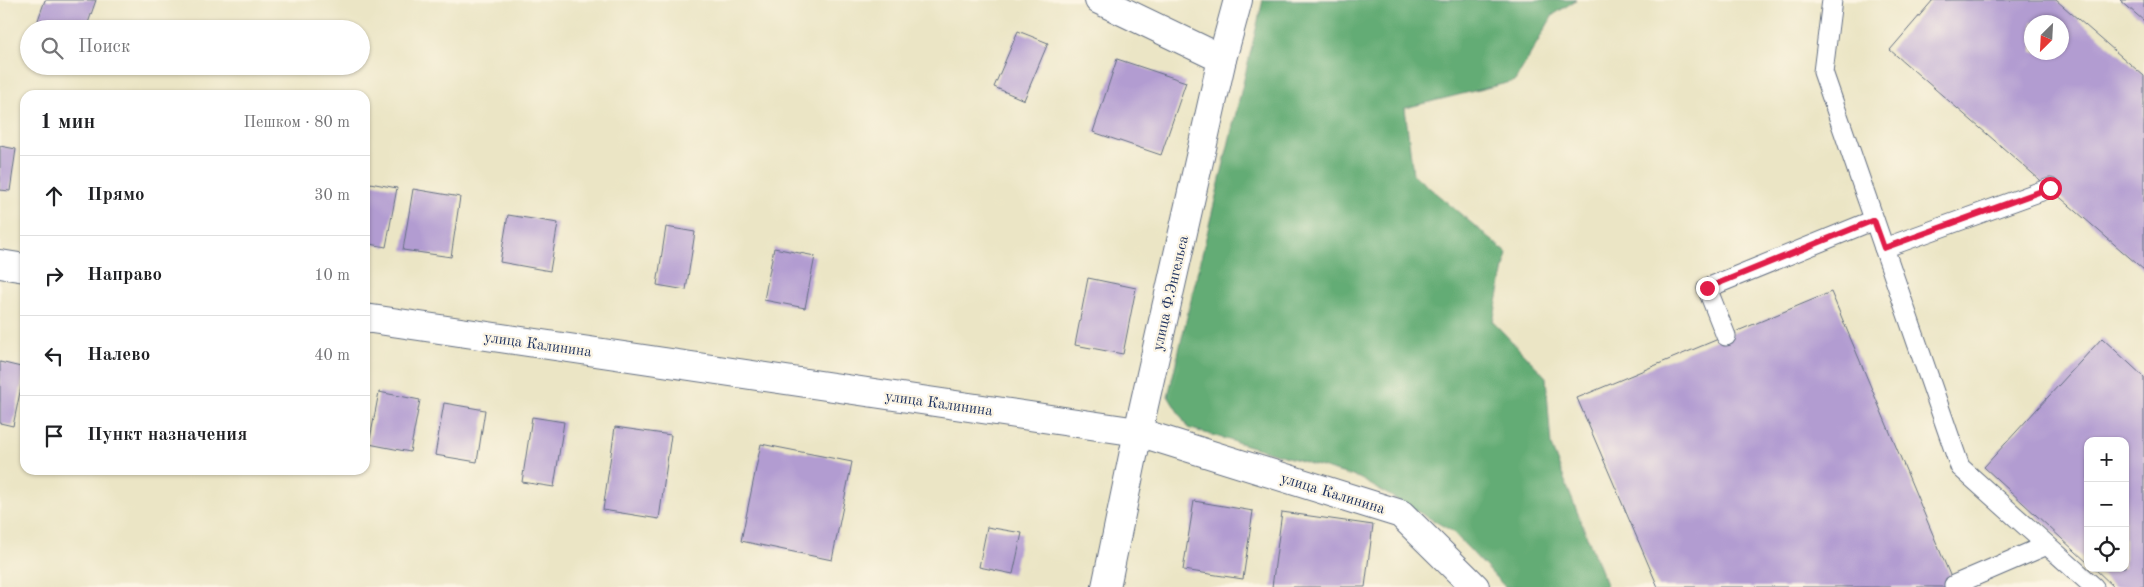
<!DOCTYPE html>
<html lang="ru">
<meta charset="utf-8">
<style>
:root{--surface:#fff;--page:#f2f2f2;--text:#202124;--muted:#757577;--line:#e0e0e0}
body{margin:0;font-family:"Old Standard TT",serif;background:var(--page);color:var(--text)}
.controls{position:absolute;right:15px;bottom:15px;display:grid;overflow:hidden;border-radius:10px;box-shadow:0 1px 4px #0004}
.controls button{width:45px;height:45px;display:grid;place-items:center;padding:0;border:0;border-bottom:1px solid var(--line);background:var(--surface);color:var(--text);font:25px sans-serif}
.compass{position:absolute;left:2024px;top:15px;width:45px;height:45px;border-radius:50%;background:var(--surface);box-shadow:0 1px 4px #0004;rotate:204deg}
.stop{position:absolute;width:15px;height:15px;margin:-11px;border:4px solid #e11d48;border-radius:50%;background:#fff}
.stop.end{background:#e11d48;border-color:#fff;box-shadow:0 1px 5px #0008}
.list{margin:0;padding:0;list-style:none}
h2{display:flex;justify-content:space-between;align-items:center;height:65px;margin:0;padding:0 20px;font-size:21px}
h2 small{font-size:16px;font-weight:400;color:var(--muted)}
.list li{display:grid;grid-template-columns:32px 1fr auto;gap:15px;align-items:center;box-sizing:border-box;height:80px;padding:0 20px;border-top:1px solid var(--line)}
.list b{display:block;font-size:19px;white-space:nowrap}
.list em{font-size:16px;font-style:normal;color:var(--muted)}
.icon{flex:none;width:28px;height:28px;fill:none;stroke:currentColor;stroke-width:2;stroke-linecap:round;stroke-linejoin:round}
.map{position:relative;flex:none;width:2144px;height:587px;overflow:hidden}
.search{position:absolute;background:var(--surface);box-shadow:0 1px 4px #0004;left:20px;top:20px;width:350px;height:55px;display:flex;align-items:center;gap:12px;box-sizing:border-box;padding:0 18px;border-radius:28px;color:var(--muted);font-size:19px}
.panel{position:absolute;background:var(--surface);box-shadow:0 1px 4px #0004;left:20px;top:90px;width:350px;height:385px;border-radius:15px}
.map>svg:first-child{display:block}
.forest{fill:#63ac74;stroke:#3f6e69}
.building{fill:#b29cd1;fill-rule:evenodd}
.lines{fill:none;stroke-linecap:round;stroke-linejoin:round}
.service-casing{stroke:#646f82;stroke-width:21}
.minor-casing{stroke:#646f82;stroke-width:30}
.service{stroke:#fff;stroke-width:19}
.minor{stroke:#fff;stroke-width:28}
.route{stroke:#e11d48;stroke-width:6}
.labels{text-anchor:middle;stroke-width:4.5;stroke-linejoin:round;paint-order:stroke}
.street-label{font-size:15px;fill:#1b2f5e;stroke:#fcf5e5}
</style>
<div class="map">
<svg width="2144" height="587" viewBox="0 0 2144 587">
<rect width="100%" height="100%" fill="#fcf5e5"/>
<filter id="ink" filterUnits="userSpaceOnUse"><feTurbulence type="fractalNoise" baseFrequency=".02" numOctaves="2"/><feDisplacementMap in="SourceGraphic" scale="10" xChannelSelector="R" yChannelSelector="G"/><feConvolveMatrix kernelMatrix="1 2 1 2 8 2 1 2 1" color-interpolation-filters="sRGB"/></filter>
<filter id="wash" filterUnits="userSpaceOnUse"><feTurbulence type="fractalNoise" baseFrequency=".0096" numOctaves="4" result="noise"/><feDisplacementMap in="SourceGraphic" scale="20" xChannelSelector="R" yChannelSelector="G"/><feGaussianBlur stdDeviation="1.12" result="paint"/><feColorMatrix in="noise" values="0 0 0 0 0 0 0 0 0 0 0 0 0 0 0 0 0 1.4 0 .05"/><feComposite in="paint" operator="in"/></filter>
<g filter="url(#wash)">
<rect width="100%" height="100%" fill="#ebe5c5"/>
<polygon class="forest" points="1263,0 1576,0 1553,15 1515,81 1405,108 1413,174 1507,253 1493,322 1546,377 1551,446 1607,587 1505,587 1452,531 1359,478 1188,428 1168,396"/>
<g id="blocks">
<g class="building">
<polygon points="45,0 96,0 86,29 61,29 38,20"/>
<path d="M1933,0H2056L2144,76V270L1890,50ZM2032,22H2062V52H2032Z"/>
<polygon points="2120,0 2144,0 2144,21"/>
<polygon points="1018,31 1048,43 1024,100 994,87"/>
<polygon points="1117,59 1186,82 1161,155 1093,132"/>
<polygon points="0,146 16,149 10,191 0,190"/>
<polygon points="370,183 397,188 386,247 365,243 365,211"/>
<polygon points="413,189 460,197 451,257 403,250"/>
<polygon points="508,215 558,223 550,271 500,262"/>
<polygon points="666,227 695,232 686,290 657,285"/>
<polygon points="774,248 815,256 805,308 764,300"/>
<polygon points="1088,278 1136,288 1123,354 1075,345"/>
<polygon points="1831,292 1955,587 1658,587 1577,398"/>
<polygon points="2102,338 2144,377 2144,587 2114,587 2094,568 2125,568 2125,441 2088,441 2088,563 1984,467"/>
<polygon points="0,362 25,368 13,426 0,423"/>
<polygon points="379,392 420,400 410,452 369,444"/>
<polygon points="444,403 485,410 477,462 435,455"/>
<polygon points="532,417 564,422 554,487 522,482"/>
<polygon points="615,427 671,435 659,519 603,510"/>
<polygon points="761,444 852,462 832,560 741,541"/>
<polygon points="1194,501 1253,511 1243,579 1183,570"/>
<polygon points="1282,512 1373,525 1365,587 1272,587"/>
<polygon points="987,527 1022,533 1013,574 979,567"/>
</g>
</g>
</g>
<g filter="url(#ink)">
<use href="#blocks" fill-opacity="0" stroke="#646f82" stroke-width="1"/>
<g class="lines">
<g class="service-casing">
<g id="service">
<polyline points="1832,0 1823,72 1960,467 2094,587"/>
<polyline points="1884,248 2050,188"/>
<polyline points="1726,336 1707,288 1874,220"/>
<polyline points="1954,585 2047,545"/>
</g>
</g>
<g class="minor-casing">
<g id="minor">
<polyline points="1099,0 1222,59"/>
<polyline points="0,264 25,268"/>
<polyline points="365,318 1138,432 1401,514 1475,587"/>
<polyline points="1106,587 1138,432 1222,59 1238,0"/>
</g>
</g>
<use href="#service" class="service"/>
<use href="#minor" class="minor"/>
</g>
</g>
<g class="lines" filter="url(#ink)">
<polyline class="route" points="1707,288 1874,220 1884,248 2050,188"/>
</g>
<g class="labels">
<g class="street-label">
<text transform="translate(1170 293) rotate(-77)" y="5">улица Ф.Энгельса</text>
<text transform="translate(538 344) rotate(8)" y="5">улица Калинина</text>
<text transform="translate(939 403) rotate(8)" y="5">улица Калинина</text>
<text transform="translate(1333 493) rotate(17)" y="5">улица Калинина</text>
</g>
</g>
</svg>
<div class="controls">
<button>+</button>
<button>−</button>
<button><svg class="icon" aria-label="locate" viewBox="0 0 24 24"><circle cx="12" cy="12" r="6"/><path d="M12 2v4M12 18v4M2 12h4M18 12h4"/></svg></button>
</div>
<svg class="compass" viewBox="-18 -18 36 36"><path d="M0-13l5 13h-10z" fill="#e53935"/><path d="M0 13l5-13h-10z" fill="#757577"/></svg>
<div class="stop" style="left:2050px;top:188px"></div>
<div class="stop end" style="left:1707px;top:288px"></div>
<div class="search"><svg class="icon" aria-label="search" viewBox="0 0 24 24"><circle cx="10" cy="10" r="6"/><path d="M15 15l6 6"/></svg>Поиск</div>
<section class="panel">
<h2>1 мин<small>Пешком · 80 m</small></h2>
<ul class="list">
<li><svg class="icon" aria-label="ahead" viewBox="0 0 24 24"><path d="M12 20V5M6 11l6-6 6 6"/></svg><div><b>Прямо</b></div><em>30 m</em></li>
<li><svg class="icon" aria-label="right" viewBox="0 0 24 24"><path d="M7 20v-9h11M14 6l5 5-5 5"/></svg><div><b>Направо</b></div><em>10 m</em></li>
<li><svg class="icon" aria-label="left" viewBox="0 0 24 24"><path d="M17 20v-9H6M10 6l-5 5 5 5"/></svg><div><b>Налево</b></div><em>40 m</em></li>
<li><svg class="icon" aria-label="arrive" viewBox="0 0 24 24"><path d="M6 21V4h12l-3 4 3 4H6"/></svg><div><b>Пункт назначения</b></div></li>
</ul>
</section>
</div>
